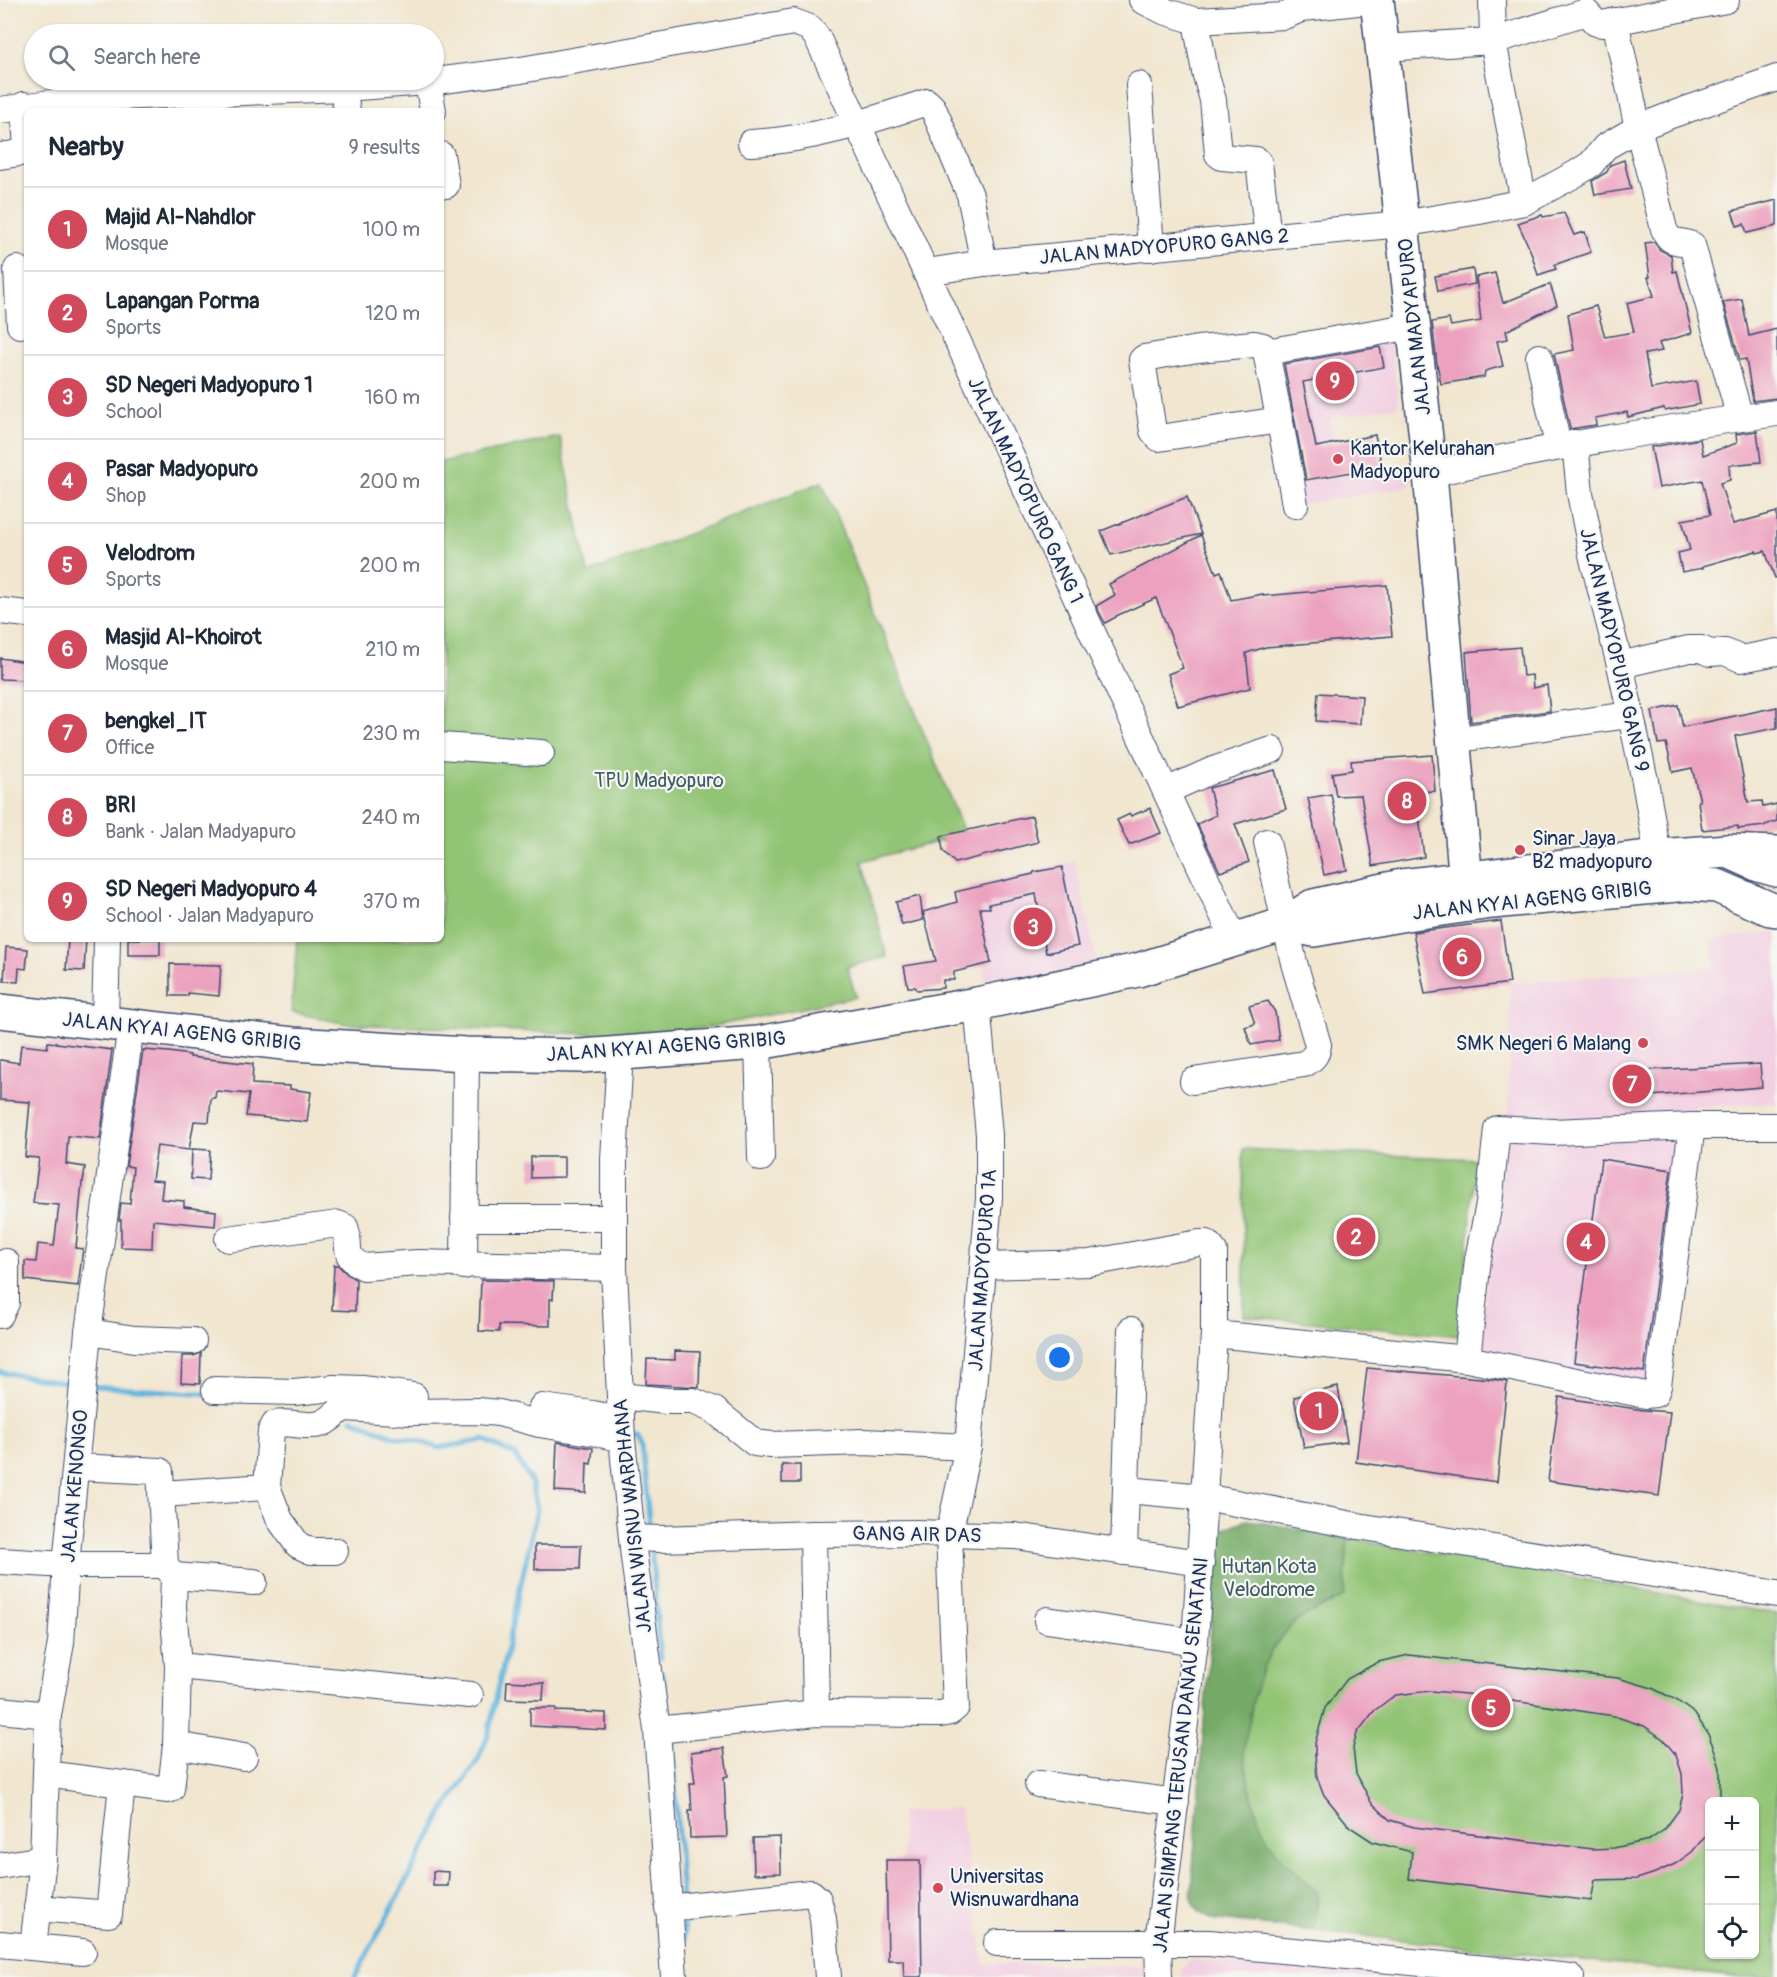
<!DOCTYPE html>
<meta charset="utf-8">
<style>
:root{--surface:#fff;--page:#f2f2f3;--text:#1f2937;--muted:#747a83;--line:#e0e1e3;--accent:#d1495b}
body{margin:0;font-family:Pangolin,sans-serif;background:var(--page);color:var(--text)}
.controls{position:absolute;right:18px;bottom:18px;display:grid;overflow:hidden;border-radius:9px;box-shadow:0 2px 4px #0004}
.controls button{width:54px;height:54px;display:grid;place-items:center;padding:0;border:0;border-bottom:2px solid var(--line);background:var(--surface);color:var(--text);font:30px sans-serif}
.you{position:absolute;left:1060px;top:1358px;width:21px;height:21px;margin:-15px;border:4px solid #fff;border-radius:50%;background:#1a73e8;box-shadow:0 0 0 9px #1a73e833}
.badge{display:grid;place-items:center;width:39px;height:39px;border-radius:50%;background:var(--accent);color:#fff;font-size:20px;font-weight:700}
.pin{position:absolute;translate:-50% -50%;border:3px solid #fff;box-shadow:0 2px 6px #0006}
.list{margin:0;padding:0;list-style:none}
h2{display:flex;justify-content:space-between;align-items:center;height:78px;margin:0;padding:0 24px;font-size:26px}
h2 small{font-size:20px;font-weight:400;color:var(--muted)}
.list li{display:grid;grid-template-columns:39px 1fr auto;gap:18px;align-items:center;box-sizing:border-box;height:84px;padding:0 24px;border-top:2px solid var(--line)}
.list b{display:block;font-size:22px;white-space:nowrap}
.list p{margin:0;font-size:20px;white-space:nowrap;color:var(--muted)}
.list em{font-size:20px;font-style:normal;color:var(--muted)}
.icon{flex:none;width:33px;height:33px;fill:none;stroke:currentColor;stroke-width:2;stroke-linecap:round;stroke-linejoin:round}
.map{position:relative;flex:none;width:1777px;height:1977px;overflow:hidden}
.search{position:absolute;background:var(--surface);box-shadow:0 2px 4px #0004;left:24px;top:24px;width:420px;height:66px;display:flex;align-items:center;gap:15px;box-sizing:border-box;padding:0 21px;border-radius:33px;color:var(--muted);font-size:22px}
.panel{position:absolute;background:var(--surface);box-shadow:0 2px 4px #0004;left:24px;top:108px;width:420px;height:834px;border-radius:9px}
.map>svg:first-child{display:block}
.built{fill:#f2cfe1}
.green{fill:#92c475;stroke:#567a6a;stroke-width:1.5;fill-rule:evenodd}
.forest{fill:#75aa66;stroke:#486c62;stroke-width:1.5}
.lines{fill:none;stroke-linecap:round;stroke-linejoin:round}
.stream{stroke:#61b3dc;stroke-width:5}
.building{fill:#eca2bf;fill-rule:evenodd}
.minor-casing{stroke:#3b4a6f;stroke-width:28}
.major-casing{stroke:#3b4a6f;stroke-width:36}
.highway-casing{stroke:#3b4a6f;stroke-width:36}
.minor{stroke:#fff;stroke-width:26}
.major{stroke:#fff;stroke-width:33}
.highway{stroke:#fff;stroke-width:33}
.poi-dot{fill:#d1495b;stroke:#f6f6f2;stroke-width:2}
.labels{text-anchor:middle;stroke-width:4.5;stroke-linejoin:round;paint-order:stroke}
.street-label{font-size:20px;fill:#1b2f5e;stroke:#f6f6f2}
.poi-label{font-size:20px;fill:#1b2f5e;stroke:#f6f6f2;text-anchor:start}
.park-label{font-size:20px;fill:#3f5c65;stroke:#f6f6f2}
</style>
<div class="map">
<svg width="1777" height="1977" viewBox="0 0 1777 1977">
<rect width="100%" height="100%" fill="#f6f6f2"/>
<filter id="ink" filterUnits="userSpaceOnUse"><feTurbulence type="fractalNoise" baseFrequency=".0167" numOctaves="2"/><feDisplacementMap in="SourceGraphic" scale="12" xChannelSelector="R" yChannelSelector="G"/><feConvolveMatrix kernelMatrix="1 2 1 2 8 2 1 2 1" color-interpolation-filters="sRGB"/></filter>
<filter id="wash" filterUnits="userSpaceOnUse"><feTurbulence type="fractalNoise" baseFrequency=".008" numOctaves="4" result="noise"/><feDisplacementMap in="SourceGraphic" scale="24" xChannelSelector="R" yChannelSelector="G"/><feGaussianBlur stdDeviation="1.35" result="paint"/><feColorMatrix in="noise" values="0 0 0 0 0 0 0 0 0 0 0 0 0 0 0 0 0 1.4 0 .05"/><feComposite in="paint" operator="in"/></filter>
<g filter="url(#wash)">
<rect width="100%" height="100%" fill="#f1e6cf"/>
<g class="built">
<polygon points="1390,334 1399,406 1330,418 1333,443 1288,450 1270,357"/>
<polygon points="1408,465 1411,486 1299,505 1293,484"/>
<polygon points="1075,861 1098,967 987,987 969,886"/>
<polygon points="1777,932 1777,1103 1695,1107 1661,1401 1476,1369 1508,1115 1510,983 1714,967 1711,940"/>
<polygon points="960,1808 984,1963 1144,1966 1144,1977 908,1977 901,1812"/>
<polygon points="1192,1959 1393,1977 1181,1977 1181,1970"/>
</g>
<g class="green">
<polygon points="560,437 588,573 822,482 965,835 862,861 887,957 847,967 856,997 705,1028 610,1035 347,1024 291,1012 297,939 441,939 441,462"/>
<polygon points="1243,1149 1476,1159 1459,1336 1244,1316"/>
<path d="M1247,1520L1777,1614V1977H1735L1212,1919C1200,1914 1194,1909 1191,1896L1218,1538L1226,1528ZM1710,1802H1754V1954H1710Z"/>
</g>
<path class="forest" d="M1247,1520L1348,1538L1344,1597C1321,1607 1298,1616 1282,1636C1260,1662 1253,1696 1248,1729C1246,1736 1244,1744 1244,1752C1246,1774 1255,1816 1266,1836C1278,1858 1300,1876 1318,1893L1314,1931L1212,1919C1200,1914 1194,1909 1191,1896L1218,1538L1226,1528Z"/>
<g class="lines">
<g class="stream">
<polyline points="0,1372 75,1384"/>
<polyline points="91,1386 210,1394"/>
<polyline points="352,1419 393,1436 422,1442 439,1448 484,1440 515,1455 531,1481 537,1510 488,1735 478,1760 443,1812 355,1977"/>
<polyline points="630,1433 638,1435 642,1443 650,1533"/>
<polyline points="651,1545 660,1658"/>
<polyline points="662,1673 669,1719"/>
<polyline points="672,1738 682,1901"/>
<polyline points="683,1913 684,1940"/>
</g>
</g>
<g id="blocks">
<g class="building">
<polygon points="1624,160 1631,189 1595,195 1592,181 1607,172 1610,165"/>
<polygon points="1777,200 1777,226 1747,233 1744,224 1737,226 1732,211"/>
<polygon points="1564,213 1574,235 1585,232 1591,252 1554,265 1556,269 1538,275 1531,252 1518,223 1542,215 1543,217"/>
<polygon points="1654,242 1660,250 1671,255 1673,272 1677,271 1692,333 1659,343 1662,351 1645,354 1651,389 1696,381 1700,404 1665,411 1664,408 1628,417 1627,412 1595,418 1596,425 1570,429 1554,354 1574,350 1568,314 1596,306 1605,337 1634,332 1627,303 1654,296 1648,277 1650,277 1645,243"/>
<polygon points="1473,269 1475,284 1438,291 1435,276"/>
<polygon points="1495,273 1503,303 1550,284 1557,305 1506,331 1508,339 1497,341 1503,366 1485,371 1484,377 1441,384 1437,364 1432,322 1449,319 1451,326 1481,321 1476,277"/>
<polygon points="1742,299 1749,336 1777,329 1777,398 1753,401 1746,359 1740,360 1723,302"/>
<polygon points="1380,347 1384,367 1303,382 1316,447 1375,435 1382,467 1306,480 1284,364"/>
<polygon points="1757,431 1761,462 1729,465 1730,480 1720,483 1733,524 1777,512 1777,578 1775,578 1765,551 1757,553 1756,551 1703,566 1703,568 1682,572 1678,553 1690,550 1682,520 1710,515 1702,480 1659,488 1651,447 1700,439 1703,455 1737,443 1736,434"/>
<polygon points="1187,497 1201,534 1111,555 1101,531"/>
<polygon points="1201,535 1216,573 1221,571 1231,600 1263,594 1263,596 1387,585 1392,636 1266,647 1246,653 1250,688 1178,706 1168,674 1183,668 1156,598 1116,616 1116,617 1105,623 1096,606 1115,595 1109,584"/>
<polygon points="1520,647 1523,676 1532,675 1533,688 1547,685 1550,711 1471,722 1466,652"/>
<polygon points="0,658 27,662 27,680 0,679"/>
<polygon points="1318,693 1362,696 1360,724 1316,721"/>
<polygon points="1678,705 1683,727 1777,707 1777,728 1735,736 1748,802 1762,801 1763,807 1777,804 1777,821 1765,825 1765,826 1738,829 1738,826 1702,830 1698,801 1700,801 1692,768 1673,772 1666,743 1658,744 1652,711"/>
<polygon points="1432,755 1435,791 1416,792 1424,857 1373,866 1361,795 1336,796 1332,773 1352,770 1351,761"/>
<polygon points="1275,770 1286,809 1235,824 1249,862 1220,872 1197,824 1216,815 1209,788"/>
<polygon points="1331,794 1347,870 1324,875 1308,798"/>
<polygon points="1150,808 1161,833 1129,845 1117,820 1130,814 1131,816"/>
<polygon points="1032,816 1038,842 955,863 943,851 941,836"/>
<polygon points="1062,867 1078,946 1046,953 1036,894 989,904 990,908 980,908 991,963 954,972 954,980 943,980 943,988 917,990 915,987 908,987 904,966 936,961 923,912 957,902 955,892 1033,874 1034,872"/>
<polygon points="920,896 923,920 902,925 896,902"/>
<polygon points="1501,921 1510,983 1425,994 1413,932"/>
<polygon points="68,939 86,939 84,971 66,970"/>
<rect x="128" y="939" width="32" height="16"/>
<polygon points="6,947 28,949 26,969 19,968 18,982 4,981"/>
<polygon points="170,964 221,965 219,996 188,993 188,996 170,996"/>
<polygon points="1268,1001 1275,1012 1279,1040 1251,1045 1245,1027 1255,1024 1249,1006"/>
<polygon points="48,1042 112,1050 100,1139 68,1136 66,1164 85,1167 83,1182 82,1182 76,1248 83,1249 78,1286 25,1280 25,1261 36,1262 38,1244 54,1246 59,1205 33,1203 39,1158 25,1157 30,1102 0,1100 0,1060 19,1063 21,1045 47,1048"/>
<polygon points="143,1050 169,1052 190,1055 190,1057 253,1064 252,1084 290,1086 290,1089 311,1092 307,1122 246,1116 249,1094 216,1091 215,1098 211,1098 209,1122 194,1121 189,1150 157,1146 152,1180 163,1181 161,1199 184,1201 184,1207 216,1211 215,1226 153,1220 152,1248 121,1247 121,1220 119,1220 121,1203 130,1204 133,1167 126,1166"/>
<polygon points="1760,1064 1762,1087 1651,1096 1649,1070"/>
<polygon points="192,1149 210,1150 208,1180 191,1179"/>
<polygon points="531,1157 564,1157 564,1177 531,1178"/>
<polygon points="1601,1159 1671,1170 1644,1372 1574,1362"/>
<polygon points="334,1265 338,1265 347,1274 356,1280 355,1311 332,1310"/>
<polygon points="481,1280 554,1281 553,1299 550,1299 550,1326 499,1325 499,1332 479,1331"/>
<polygon points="675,1351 700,1352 699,1387 646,1384 647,1359 675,1360"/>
<polygon points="201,1353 200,1384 181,1383 182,1356 193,1356"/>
<polygon points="1367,1368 1492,1379 1507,1382 1497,1482 1356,1462"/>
<polygon points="1338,1387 1347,1442 1304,1448 1294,1397"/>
<polygon points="1559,1397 1643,1410 1670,1412 1659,1496 1548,1481"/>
<polygon points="557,1442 593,1448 591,1464 587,1463 586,1493 555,1491"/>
<rect x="782" y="1465" width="18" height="18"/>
<polygon points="535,1545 581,1545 580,1569 535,1569"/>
<path d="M1409,1655L1618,1678L1652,1688L1676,1700L1695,1714L1708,1734L1715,1751L1720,1768V1802H1710V1830L1692,1852L1675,1864L1655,1873L1637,1879L1595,1880L1591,1901L1409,1879L1412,1852L1373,1842L1350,1827L1324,1795L1317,1777L1315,1754V1743L1325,1708L1347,1679L1378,1662ZM1430,1691L1466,1694L1614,1716L1644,1726L1663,1739L1676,1755L1682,1774L1683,1794L1679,1810L1664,1830L1649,1840L1614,1848L1593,1849L1414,1827L1390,1820L1371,1802L1356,1773L1353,1748L1357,1733L1374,1711L1391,1698L1396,1695Z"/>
<polygon points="507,1681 544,1683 543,1700 506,1699"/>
<polygon points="530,1708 556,1708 556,1711 606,1713 606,1730 530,1726"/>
<polygon points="724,1748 728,1776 724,1777 727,1837 690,1838 689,1811 692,1811 690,1783 695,1783 691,1752"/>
<polygon points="780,1837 781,1873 754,1874 753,1838"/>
<polygon points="886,1860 920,1860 922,1977 904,1977 903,1960 888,1960"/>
<polygon points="433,1871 449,1872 448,1886 433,1886"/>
</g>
</g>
</g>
<g filter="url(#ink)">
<use href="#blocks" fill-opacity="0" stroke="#3b4a6f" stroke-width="1.5"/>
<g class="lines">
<g class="minor-casing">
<g id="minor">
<polyline points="1142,0 1164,11 1196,21 1284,16 1303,8 1376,0"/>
<polyline points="1492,0 1493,41 1524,202"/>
<polyline points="1196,21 1205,72 1213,100 1218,154 1222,157 1256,160 1259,163 1268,236"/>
<path d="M1615,21L1638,128L1664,229C1671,246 1678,239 1692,245L1740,418"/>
<polyline points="1384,48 1493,41 1586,12 1596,23 1602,24 1726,0"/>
<polyline points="428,82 433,111"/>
<polyline points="1139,85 1151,248"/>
<polyline points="343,88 347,111"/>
<polyline points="24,105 27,149"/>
<polyline points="0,110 88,98 343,88 428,82 521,70 794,22 810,28 818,39 1228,926 1232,941"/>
<path d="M751,143C811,140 870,121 927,102L933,108L970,195L984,263"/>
<polyline points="441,155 446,185"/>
<polyline points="0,156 27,152"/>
<polyline points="17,269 20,325"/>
<polyline points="927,272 984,263 1402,224 1479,211 1524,202 1577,173 1591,164 1605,147 1638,128 1671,115 1777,78"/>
<polyline points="1266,352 1413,326"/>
<polyline points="1539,357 1558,446"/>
<path d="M1280,420L1159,438L1153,431L1142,360L1144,358L1198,349L1254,344L1263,346L1266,352C1276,403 1287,454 1295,505"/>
<polyline points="1575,443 1580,493 1593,559 1621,669 1645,781 1658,856"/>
<path d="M1430,474C1544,447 1661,429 1777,413"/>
<polyline points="0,611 27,614"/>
<polyline points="1620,665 1689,649 1701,649 1710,653 1725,652 1741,659 1777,652"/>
<polyline points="1452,740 1629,715"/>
<polyline points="441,746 541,753"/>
<polyline points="1166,791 1213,770 1272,750"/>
<polyline points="105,1023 107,939"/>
<polyline points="758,1043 761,1158"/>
<polyline points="620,1053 614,1159 614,1268 622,1439 634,1558 657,1730 674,1977"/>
<path d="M1193,1081L1304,1064C1313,1059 1317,1055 1318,1045L1294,963L1267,842"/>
<polyline points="464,1218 614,1218"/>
<path d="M228,1239L338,1224L345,1227C352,1246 340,1256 364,1267L418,1263L614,1268"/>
<polyline points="464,1266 466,1054"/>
<polyline points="985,1266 1089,1263 1199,1243 1207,1243 1214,1251 1214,1334 1195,1642 1158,1943 1159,1977"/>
<polyline points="0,1315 6,1303 6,1262"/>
<polyline points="88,1332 135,1339 193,1341"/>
<polyline points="1214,1334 1467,1359 1646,1395 1655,1394 1658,1386 1692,1126 1777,1126"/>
<polyline points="1467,1359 1478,1259 1489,1204 1497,1129 1553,1132 1692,1126"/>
<polyline points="215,1390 294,1392 334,1388 364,1389 414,1396"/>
<polyline points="620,1396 667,1401 693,1401 714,1410 755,1443 771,1445 864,1442 968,1447"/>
<polyline points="542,1407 593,1414 621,1420"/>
<polyline points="76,1467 160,1471 165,1565 174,1576 254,1582"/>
<polyline points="1127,1490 1204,1497 1358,1526 1777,1594"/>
<polyline points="162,1494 267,1487"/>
<polyline points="813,1534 816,1713"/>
<polyline points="632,1538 660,1539 813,1534 915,1533 1015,1536 1201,1563"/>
<path d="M335,1551H311L298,1545L280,1520L267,1487L271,1431L275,1424C290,1421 306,1428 320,1424C331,1421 335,1412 345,1408L412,1412L478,1411L499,1413L539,1424L597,1433L622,1439"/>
<polyline points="1124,1552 1131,1330"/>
<polyline points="0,1561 66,1565 165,1565"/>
<polyline points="174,1576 173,1607 178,1666 470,1695"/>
<polyline points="1047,1620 1195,1642"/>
<polyline points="0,1710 48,1715"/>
<polyline points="657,1730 816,1713 940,1714 950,1712 956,1707 949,1534 968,1447 989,1198 989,1135 977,1004"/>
<polyline points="176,1745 244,1757"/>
<polyline points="46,1774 168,1790 171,1789 176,1745 178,1666"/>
<polyline points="1038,1784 1176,1802"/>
<polyline points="0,1866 43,1859"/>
<polyline points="37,1908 109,1914 122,1784"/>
<polyline points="668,1908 811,1893 818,1899 823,1918 828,1977"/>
<polyline points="997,1943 1209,1943 1571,1977"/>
<polyline points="0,1944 83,1952"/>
<polyline points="33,1947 43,1859 48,1715 61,1643 66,1565 88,1332 131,1026"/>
</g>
</g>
<g class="major-casing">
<g id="major">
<polyline points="1377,0 1430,474 1468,905"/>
<polyline points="1285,924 1314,930 1406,914 1492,902 1688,884 1717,886 1770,909 1777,910"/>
<polyline points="0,1011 293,1044 466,1054 581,1056 758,1043 977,1004 1138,970 1285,924 1313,906 1401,886 1658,856 1728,851 1759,865 1777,870"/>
</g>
</g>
<g class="highway-casing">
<polyline id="highway" points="1728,851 1777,853"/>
</g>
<use href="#minor" class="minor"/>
<use href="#major" class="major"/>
<use href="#highway" class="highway"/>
</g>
</g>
<g class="poi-dot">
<circle cx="1338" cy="459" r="6"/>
<circle cx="1520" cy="850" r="6"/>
<circle cx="1643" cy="1043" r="6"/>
<circle cx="938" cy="1888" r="6"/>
</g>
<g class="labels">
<g class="street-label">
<text transform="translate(1164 246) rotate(-5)" y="7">JALAN MADYOPURO GANG 2</text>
<text transform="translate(1414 327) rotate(-96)" y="7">JALAN MADYAPURO</text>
<text transform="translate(1026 490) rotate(65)" y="7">JALAN MADYOPURO GANG 1</text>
<text transform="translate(1615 650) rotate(77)" y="7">JALAN MADYOPURO GANG 9</text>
<text transform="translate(1532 900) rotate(-6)" y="7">JALAN KYAI AGENG GRIBIG</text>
<text transform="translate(182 1031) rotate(6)" y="7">JALAN KYAI AGENG GRIBIG</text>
<text transform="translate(666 1046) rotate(-4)" y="7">JALAN KYAI AGENG GRIBIG</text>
<text transform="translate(982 1270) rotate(-86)" y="7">JALAN MADYOPURO 1A</text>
<text transform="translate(74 1486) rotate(-85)" y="7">JALAN KENONGO</text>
<text transform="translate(632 1516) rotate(-96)" y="7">JALAN WISNU WARDHANA</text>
<text transform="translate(917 1534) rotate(1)" y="7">GANG AIR DAS</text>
<text transform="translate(1180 1755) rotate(-84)" y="7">JALAN SIMPANG TERUSAN DANAU SENATANI</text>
</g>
<g class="poi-label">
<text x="1350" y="455">Kantor Kelurahan<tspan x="1350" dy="23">Madyopuro</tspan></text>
<text x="1532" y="845">Sinar Jaya<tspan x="1532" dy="23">B2 madyopuro</tspan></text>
<text x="1631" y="1050" text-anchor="end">SMK Negeri 6 Malang</text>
<text x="950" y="1883">Universitas<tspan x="950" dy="23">Wisnuwardhana</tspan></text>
</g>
<g class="park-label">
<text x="659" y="787">TPU Madyopuro</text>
<text x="1269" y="1573">Hutan Kota<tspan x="1269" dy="23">Velodrome</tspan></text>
</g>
</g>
</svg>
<div class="controls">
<button>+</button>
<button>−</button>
<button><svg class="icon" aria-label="locate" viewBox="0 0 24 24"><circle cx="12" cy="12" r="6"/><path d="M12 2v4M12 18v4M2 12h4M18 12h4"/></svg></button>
</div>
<div class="you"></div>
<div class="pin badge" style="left:1319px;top:1411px">1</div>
<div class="pin badge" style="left:1356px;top:1237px">2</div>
<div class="pin badge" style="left:1033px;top:927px">3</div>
<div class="pin badge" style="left:1586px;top:1242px">4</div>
<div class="pin badge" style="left:1491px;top:1708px">5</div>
<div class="pin badge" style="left:1462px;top:957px">6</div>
<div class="pin badge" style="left:1632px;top:1084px">7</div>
<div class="pin badge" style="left:1407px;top:801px">8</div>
<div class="pin badge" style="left:1335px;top:381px">9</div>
<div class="search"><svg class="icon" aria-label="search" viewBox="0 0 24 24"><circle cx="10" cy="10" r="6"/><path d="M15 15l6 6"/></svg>Search here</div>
<section class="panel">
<h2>Nearby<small>9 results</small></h2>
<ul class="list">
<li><span class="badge">1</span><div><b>Majid Al-Nahdlor</b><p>Mosque</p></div><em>100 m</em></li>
<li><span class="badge">2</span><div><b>Lapangan Porma</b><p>Sports</p></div><em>120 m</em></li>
<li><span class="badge">3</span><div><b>SD Negeri Madyopuro 1</b><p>School</p></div><em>160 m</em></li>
<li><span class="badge">4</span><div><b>Pasar Madyopuro</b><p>Shop</p></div><em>200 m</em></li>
<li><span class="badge">5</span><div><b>Velodrom</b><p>Sports</p></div><em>200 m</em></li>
<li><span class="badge">6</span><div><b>Masjid Al-Khoirot</b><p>Mosque</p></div><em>210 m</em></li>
<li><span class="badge">7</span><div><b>bengkel_IT</b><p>Office</p></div><em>230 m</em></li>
<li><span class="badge">8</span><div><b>BRI</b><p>Bank · Jalan Madyapuro</p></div><em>240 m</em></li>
<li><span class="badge">9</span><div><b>SD Negeri Madyopuro 4</b><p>School · Jalan Madyapuro</p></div><em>370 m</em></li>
</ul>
</section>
</div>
